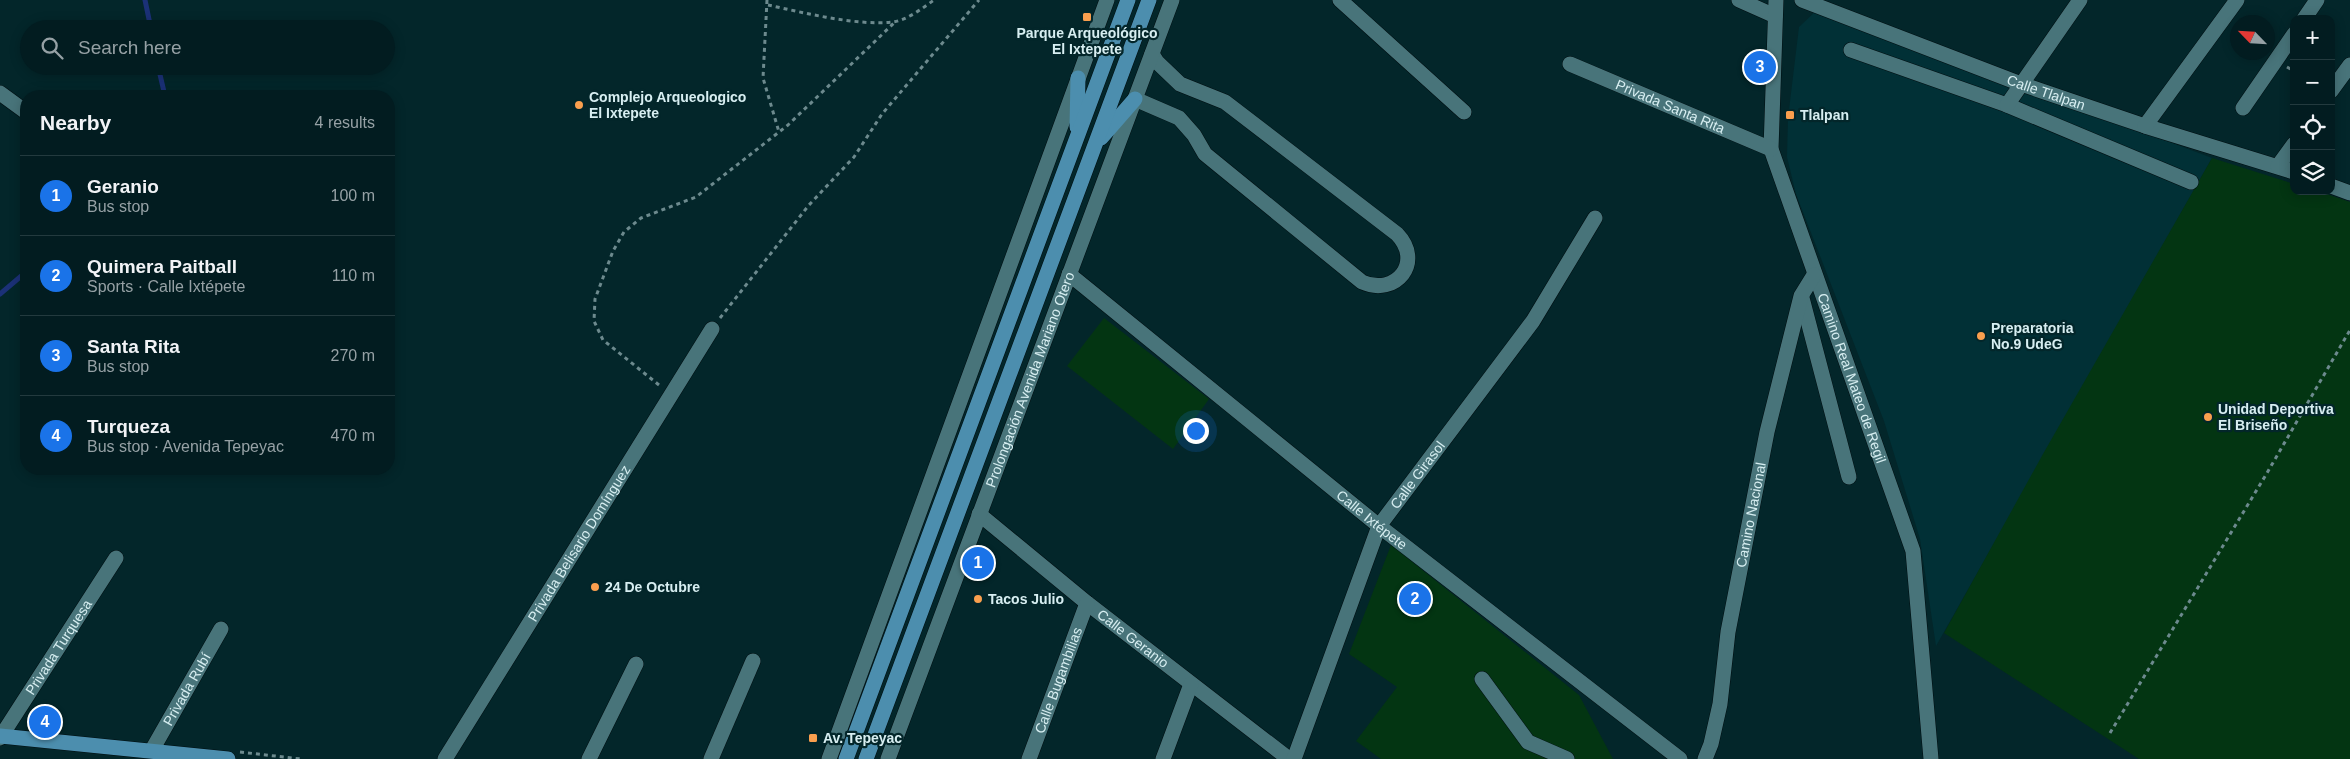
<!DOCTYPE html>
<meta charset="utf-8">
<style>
:root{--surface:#021c20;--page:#0c2529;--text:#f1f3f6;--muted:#96a1a5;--line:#233a3e;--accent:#1a73e8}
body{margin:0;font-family:Arial,sans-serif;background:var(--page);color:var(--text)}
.controls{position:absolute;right:15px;top:15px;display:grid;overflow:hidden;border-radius:10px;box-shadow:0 2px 12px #0003}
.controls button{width:45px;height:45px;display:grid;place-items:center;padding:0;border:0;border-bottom:1px solid var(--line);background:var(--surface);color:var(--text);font:25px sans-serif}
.compass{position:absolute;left:2230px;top:15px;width:45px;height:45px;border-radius:50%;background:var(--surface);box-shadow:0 2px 12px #0003;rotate:295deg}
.you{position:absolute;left:1195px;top:430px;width:18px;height:18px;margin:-12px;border:4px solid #fff;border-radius:50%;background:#1a73e8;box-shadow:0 0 0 8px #1a73e833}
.badge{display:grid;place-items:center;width:32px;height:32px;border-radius:50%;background:var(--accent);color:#fff;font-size:16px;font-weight:700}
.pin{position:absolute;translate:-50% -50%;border:2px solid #fff;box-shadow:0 1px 5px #0006}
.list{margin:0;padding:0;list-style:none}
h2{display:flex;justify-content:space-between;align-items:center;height:65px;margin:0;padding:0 20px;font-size:21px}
h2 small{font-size:16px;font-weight:400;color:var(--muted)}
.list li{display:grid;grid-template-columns:32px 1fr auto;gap:15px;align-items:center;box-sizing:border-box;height:80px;padding:0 20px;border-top:1px solid var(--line)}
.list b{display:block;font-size:19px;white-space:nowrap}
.list p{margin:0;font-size:16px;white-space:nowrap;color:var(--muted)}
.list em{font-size:16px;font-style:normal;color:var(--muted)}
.icon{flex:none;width:28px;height:28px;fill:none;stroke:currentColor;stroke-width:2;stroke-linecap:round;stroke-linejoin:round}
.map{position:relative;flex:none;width:2350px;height:759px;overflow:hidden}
.search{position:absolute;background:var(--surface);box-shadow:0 2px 12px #0003;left:20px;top:20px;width:375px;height:55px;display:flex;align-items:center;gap:12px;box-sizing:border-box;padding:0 18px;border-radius:28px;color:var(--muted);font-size:19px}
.panel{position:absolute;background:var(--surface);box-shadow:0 2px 12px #0003;left:20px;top:90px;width:375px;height:385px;border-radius:20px}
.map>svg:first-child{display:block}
.built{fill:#013036}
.pitch{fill:#033512}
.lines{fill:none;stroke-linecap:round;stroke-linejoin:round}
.stream{stroke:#1b3177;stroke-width:5}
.minor-casing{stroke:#000e11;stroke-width:16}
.major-casing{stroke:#000e11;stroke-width:16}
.path{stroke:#6d8a8e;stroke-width:3;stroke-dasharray:4 4;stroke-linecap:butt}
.minor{stroke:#48747a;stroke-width:15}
.major{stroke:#4c8eae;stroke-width:15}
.poi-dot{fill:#fa9f4e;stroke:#03262a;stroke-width:2}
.labels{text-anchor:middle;stroke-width:4.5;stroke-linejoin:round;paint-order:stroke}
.poi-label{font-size:14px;font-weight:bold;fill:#d7eef1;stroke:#03262a;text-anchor:start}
.street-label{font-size:14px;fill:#d7eef1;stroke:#03262a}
</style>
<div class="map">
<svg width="2350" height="759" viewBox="0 0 2350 759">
<rect width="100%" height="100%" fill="#03262a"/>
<polygon class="built" points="1817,10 2212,158 1936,646 1920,539 1884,421 1796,194 1787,157 1788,118 1799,27"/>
<g class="pitch">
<polygon points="2212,158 2294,184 2294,191 2318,191 2350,202 2350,759 2139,759 1944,633 2043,454"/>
<polygon points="1104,318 1209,399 1173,449 1067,366"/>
<polygon points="1391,545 1579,695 1613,759 1381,759 1356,741 1397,687 1349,654"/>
</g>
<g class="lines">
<g class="stream">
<polyline points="145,0 151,29"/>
<polyline points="158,66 165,96"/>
<polyline points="0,294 26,272"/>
</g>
<g class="minor-casing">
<g id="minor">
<polyline points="1340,0 1464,112"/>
<polyline points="1739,0 1775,16"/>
<path id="s1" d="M1776,0L1771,149L1913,551L1931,759"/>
<path id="s2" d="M1802,0L2021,84L2145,126L2294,172"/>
<polyline points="2304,19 2317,0"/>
<polyline points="1851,50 2007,105 2191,182"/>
<path id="s3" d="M1570,64L1771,149"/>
<polyline points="2331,91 2350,65"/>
<polyline points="0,93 26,112"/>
<path d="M1135,99L1179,118L1194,135L1205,154L1362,282C1396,297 1424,262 1397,234L1225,102L1180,84L1157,62L1152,54"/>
<polyline points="2007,105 2080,0"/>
<polyline points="2243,108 2294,34"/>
<polyline points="2145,126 2237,0"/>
<polyline points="2278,166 2294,144"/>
<polyline points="2331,186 2350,193"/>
<path id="s4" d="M1069,274L1379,526L1680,759"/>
<polyline points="1802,298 1849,477"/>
<path id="s5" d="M979,514L1087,603L1289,759"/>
<polyline points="1482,679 1528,742 1567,759"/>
<path id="s6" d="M0,738L116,558"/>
<path id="s7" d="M152,750L221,629"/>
<path id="s8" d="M445,759L712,329"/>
<polyline points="589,759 636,664"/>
<polyline points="711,759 753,661"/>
<polyline points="829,759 1107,0"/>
<path id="s9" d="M888,759L1172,0"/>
<path id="s10" d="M1029,759L1087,603"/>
<polyline points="1163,759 1191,684"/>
<path id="s11" d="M1294,759L1379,526L1533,321L1595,218"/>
<path id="s12" d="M1705,759L1711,744L1720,704L1728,632L1767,432L1801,296L1814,275"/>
</g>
</g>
<g class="major-casing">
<g id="major">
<polyline points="1077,127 1078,78"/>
<polyline points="1101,138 1135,99"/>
<polyline points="0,736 228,759"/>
<polyline points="846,759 1128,0"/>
<polyline points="866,759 1149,0"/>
</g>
</g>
<g class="path">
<polyline points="767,0 763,78 779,132"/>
<path d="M768,5C805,13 856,26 893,22C907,20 923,8 934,0"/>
<polyline points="2287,67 2294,71"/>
<polyline points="720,318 809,205 854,157 882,114 979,0"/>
<polyline points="659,385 603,340 594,321 595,299 613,251 624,232 641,218 696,197 788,125 895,22"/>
<polyline points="2110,733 2267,473 2350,330"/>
<polyline points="240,752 301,759"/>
</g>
<use href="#minor" class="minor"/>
<use href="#major" class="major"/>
</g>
<g class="poi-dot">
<rect x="1082" y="12" width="10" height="10" rx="2.5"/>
<circle cx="579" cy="105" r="5"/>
<rect x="1785" y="110" width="10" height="10" rx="2.5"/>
<circle cx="1981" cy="336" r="5"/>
<circle cx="2208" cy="417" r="5"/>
<circle cx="595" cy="587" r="5"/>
<circle cx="978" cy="599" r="5"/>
<rect x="808" y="733" width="10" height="10" rx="2.5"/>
</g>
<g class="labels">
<g class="poi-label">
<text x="1087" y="38" text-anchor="middle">Parque Arqueológico<tspan x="1087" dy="16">El Ixtepete</tspan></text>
<text x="589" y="102">Complejo Arqueologico<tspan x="589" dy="16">El Ixtepete</tspan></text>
<text x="1800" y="120">Tlalpan</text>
<text x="1991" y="333">Preparatoria<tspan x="1991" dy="16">No.9 UdeG</tspan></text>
<text x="2218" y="414">Unidad Deportiva<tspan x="2218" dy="16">El Briseño</tspan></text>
<text x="605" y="592">24 De Octubre</text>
<text x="988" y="604">Tacos Julio</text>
<text x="823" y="743">Av. Tepeyac</text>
</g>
<g class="street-label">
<text dy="5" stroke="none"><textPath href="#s2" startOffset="261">Calle Tlalpan</textPath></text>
<text dy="5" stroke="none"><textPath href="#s3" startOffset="109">Privada Santa Rita</textPath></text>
<text dy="5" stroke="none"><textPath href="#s1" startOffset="392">Camino Real Mateo de Regil</textPath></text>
<text dy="5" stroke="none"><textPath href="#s9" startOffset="405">Prolongación Avenida Mariano Otero</textPath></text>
<text dy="5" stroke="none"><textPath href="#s11" startOffset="312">Calle Girasol</textPath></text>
<text dy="5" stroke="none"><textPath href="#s12" startOffset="249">Camino Nacional</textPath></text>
<text dy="5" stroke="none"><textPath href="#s4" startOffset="390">Calle Ixtépete</textPath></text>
<text dy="5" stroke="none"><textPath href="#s8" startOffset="254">Privada Belisario Domínguez</textPath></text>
<text dy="5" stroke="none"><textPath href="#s5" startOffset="198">Calle Geranio</textPath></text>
<text dy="5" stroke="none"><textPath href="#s6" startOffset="108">Privada Turquesa</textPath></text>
<text dy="5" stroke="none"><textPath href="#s10" startOffset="84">Calle Bugambilias</textPath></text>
<text dy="5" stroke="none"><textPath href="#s7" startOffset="70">Privada Rubí</textPath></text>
</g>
</g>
</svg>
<div class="controls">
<button>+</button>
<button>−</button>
<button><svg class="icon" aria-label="locate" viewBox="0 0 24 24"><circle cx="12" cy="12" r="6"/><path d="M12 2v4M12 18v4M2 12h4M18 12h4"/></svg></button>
<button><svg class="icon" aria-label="layers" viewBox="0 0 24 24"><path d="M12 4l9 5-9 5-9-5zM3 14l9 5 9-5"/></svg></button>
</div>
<svg class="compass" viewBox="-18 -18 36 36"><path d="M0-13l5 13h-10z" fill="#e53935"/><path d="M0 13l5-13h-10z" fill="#96a1a5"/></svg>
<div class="you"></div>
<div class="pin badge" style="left:978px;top:563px">1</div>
<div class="pin badge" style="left:1415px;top:599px">2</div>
<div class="pin badge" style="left:1760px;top:67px">3</div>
<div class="pin badge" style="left:45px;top:722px">4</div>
<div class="search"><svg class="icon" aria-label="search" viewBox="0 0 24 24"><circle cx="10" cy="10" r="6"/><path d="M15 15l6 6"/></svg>Search here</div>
<section class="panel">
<h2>Nearby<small>4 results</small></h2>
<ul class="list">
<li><span class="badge">1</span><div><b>Geranio</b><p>Bus stop</p></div><em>100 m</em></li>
<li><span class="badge">2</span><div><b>Quimera Paitball</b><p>Sports · Calle Ixtépete</p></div><em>110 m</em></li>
<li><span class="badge">3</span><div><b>Santa Rita</b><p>Bus stop</p></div><em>270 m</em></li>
<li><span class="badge">4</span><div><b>Turqueza</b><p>Bus stop · Avenida Tepeyac</p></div><em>470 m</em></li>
</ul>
</section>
</div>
